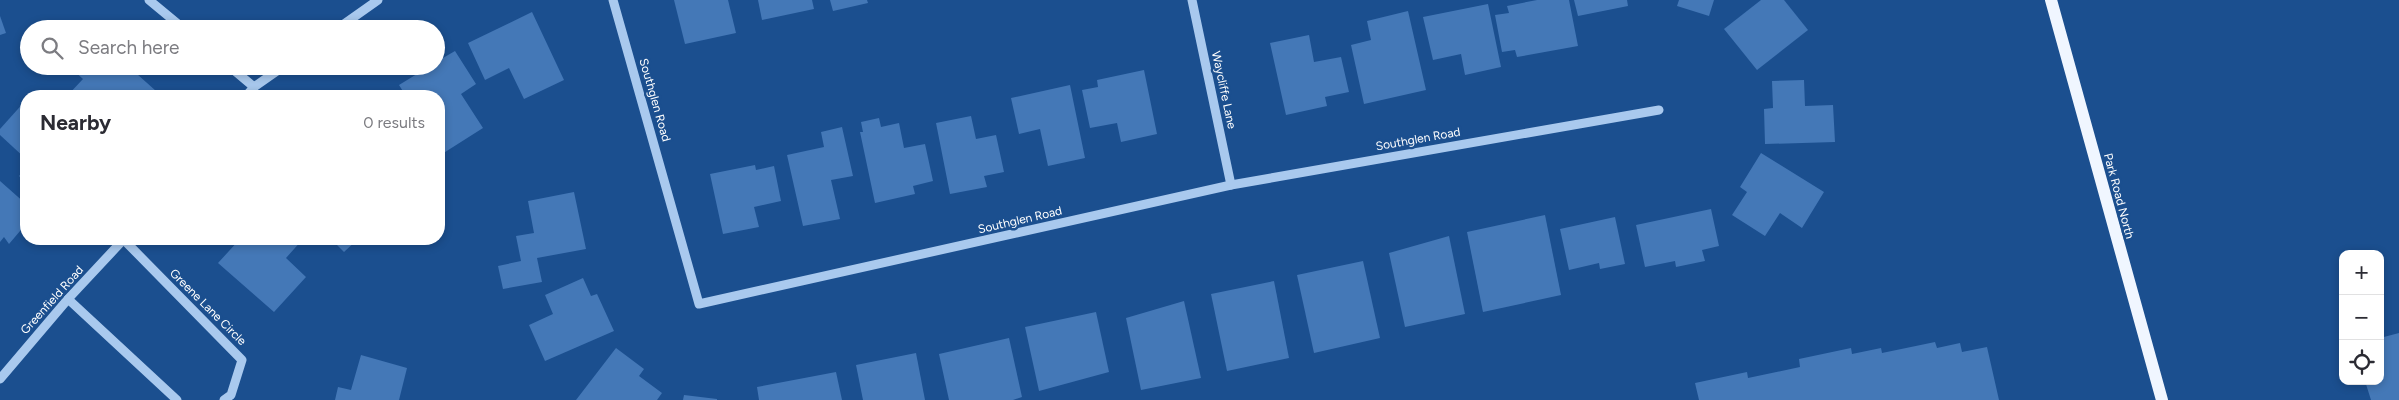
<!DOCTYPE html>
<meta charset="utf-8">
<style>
:root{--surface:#fff;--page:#f7f7f7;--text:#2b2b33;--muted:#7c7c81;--line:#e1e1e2}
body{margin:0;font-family:Figtree,sans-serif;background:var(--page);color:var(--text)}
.controls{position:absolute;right:15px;bottom:15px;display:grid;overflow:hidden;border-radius:10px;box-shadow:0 2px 8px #0003}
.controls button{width:45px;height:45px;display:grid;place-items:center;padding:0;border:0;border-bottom:1px solid var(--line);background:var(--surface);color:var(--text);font:25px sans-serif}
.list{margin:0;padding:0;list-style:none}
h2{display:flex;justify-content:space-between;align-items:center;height:65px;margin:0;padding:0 20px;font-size:21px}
h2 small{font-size:16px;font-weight:400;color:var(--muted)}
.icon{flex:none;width:28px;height:28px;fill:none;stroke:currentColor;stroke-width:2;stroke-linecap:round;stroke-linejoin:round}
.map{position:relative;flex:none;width:2399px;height:400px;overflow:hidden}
.search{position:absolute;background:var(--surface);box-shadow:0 2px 8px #0003;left:20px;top:20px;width:425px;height:55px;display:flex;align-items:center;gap:12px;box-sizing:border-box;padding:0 18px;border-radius:28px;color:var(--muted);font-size:19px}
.panel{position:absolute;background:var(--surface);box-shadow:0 2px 8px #0003;left:20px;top:90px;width:425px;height:155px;border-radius:20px}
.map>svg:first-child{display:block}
.building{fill:#4478b7}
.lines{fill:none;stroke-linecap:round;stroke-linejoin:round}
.minor{stroke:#a9c9ee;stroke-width:9}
.major{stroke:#f0f6ff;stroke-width:12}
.labels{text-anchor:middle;stroke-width:5;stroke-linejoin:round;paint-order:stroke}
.street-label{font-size:12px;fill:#fff;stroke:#1b4f8f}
</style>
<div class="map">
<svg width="2399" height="400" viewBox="0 0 2399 400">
<rect width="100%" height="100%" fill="#1b4f8f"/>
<g class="building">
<polygon points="674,0 728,0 736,33 685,44"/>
<polygon points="758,0 812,0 814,9 762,20"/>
<polygon points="830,0 867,0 868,3 833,11"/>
<polygon points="1537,0 1569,0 1578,46 1517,57 1515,50 1502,52 1495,15 1509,13 1507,6"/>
<polygon points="1574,0 1627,0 1628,6 1578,16"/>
<polygon points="1679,0 1714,0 1709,16 1677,6"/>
<polygon points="1761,0 1784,0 1808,30 1757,70 1724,29"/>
<polygon points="1488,4 1501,67 1465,75 1461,54 1433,60 1423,17"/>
<polygon points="1408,11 1426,90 1364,104 1351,45 1371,40 1367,21"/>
<polygon points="532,12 564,80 524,99 509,68 485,80 468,43"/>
<polygon points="0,16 6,33 0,35"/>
<polygon points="1309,35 1314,62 1341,57 1349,92 1325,97 1327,106 1286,115 1270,43"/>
<polygon points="455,51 476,84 461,94 483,128 442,154 439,148 439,96 406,96 399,85 430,66 436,66 436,62"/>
<polygon points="75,66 128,66 156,91 151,96 67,96 83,79 72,69"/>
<polygon points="1144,70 1157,134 1121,142 1117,123 1090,128 1082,90 1098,87 1097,80"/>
<polygon points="1804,80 1805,106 1833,105 1835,142 1765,144 1764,109 1773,108 1772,81"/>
<polygon points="1070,85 1085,158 1048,166 1040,129 1019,134 1011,98"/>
<polygon points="26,100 26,159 0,135 0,129"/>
<polygon points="971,116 976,139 996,135 1004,172 984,176 987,187 950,194 936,123"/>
<polygon points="879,118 881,127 899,123 904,148 925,144 933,181 913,186 915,194 875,203 860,132 863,132 861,122"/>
<polygon points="842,127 853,176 831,180 840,219 803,226 787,155 824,147 821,132"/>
<polygon points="1761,153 1824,192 1802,228 1780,213 1765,236 1732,215 1747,192 1740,187"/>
<polygon points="755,165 756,170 774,166 781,201 754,207 759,227 723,234 710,174"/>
<polygon points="26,168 26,183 19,176"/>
<polygon points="0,181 26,204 26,224 9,244 4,237 0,242"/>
<polygon points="574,192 586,249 537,258 542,282 503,289 498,266 521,261 516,236 534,233 528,201"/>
<polygon points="1711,209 1719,246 1702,250 1705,261 1676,267 1675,261 1645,267 1636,225"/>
<polygon points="1545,215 1561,295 1483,312 1467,232"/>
<polygon points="1615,217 1625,264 1600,269 1599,263 1569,270 1560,229"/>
<polygon points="1449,236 1465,314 1405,327 1389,253"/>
<polygon points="240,239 303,239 286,258 306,277 274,312 218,263"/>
<polygon points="331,239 358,239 344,252"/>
<polygon points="1363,261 1380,338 1314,353 1297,275"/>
<polygon points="583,278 591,296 597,294 614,331 545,361 529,325 553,314 545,295"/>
<polygon points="1274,281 1289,358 1227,371 1211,294"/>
<polygon points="1184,301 1201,378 1141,390 1126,318"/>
<polygon points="1096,312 1109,372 1039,391 1025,327"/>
<polygon points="2399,333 2399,400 2371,400 2365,381 2380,381 2380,338"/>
<polygon points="1009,338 1022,397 1013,400 949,400 939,354"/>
<polygon points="1935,342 1937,348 1960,343 1962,352 1987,347 1999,400 1699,400 1695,383 1747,372 1748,378 1800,367 1799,359 1851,348 1852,354 1881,348 1882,353"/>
<polygon points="616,348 644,369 639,376 662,393 657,400 576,400"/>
<polygon points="916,353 925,400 863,400 856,365"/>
<polygon points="361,355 407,368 399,400 335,400 338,387 351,390"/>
<polygon points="836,372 842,400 759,400 757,387"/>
<polygon points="684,395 717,399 717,400 683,400"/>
</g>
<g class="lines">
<g class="minor">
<polyline points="149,0 184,29"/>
<polyline points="613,0 699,304 1231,185 1659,110"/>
<polyline points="1192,0 1231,185"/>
<polyline points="337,29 378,0"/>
<polyline points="229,66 254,87"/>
<polyline points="246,96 254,87 284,66"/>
<polyline points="124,240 242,360 231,395 224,400"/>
<polyline points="68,299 177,400"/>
<polyline points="0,379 68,299 124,239"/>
</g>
<polyline class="major" points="2051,0 2162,400"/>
</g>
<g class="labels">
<g class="street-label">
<text transform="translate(1224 90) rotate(78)" y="4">Waycliffe Lane</text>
<text transform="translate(655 100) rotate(74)" y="4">Southglen Road</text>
<text transform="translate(1418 139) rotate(-10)" y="4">Southglen Road</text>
<text transform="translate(2119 196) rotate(75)" y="4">Park Road North</text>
<text transform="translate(1020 220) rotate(-13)" y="4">Southglen Road</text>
<text transform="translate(52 300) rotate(-48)" y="4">Greenfield Road</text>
<text transform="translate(208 307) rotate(45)" y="4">Greene Lane Circle</text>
</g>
</g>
</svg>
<div class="controls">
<button>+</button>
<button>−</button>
<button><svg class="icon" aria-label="locate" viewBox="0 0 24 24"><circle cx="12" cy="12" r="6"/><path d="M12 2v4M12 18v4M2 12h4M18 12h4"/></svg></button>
</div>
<div class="search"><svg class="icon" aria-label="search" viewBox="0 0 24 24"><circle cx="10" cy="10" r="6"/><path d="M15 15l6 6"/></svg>Search here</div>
<section class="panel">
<h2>Nearby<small>0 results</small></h2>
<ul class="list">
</ul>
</section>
</div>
